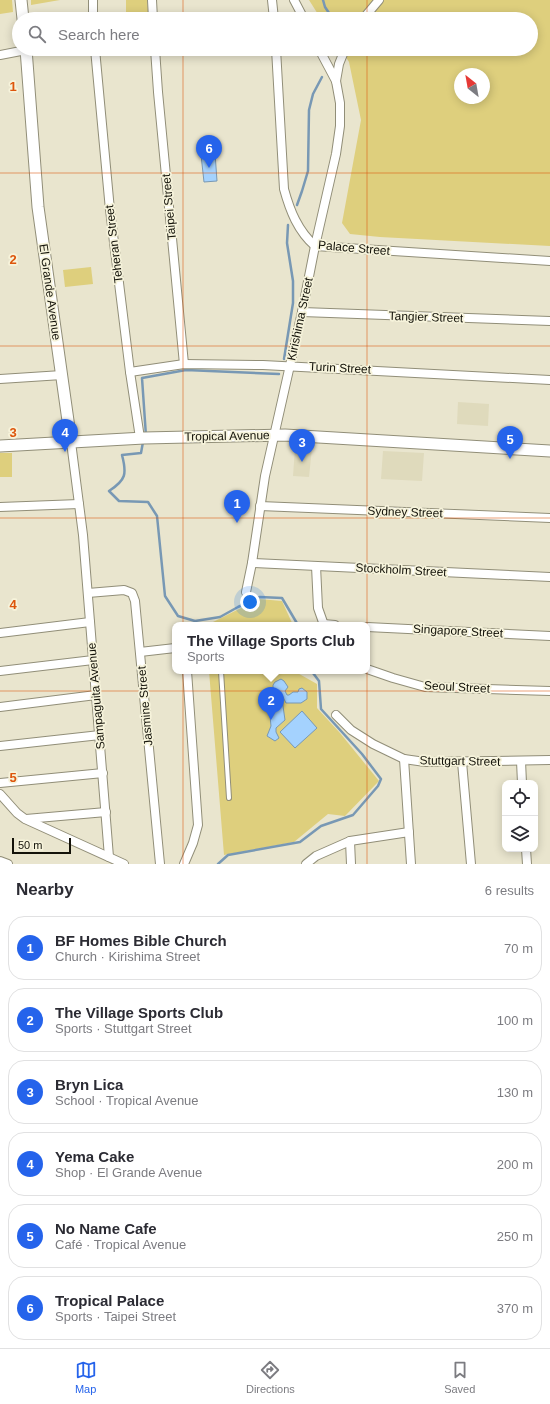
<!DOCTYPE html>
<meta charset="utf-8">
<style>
:root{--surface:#fff;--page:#f2f2f3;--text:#2b2b33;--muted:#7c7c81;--line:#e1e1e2;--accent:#2563eb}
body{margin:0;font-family:Helvetica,sans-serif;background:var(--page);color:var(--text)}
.controls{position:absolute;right:12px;bottom:12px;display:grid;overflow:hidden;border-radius:8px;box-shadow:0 2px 10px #0003}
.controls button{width:36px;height:36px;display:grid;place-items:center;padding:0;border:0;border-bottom:1px solid var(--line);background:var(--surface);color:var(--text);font:20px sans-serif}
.compass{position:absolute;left:454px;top:68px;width:36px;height:36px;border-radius:50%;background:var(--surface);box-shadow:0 2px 10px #0003;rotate:329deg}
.scale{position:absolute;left:12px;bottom:10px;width:59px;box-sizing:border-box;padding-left:4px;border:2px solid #131209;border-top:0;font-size:11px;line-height:14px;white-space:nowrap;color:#131209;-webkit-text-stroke:3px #f6f3db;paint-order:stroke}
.you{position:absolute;left:250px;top:602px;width:14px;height:14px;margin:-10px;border:3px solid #fff;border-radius:50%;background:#1a73e8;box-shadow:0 0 0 6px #1a73e833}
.badge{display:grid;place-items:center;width:26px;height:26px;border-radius:50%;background:var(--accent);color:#fff;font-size:13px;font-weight:700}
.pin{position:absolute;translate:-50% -33px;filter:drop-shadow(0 1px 2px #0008)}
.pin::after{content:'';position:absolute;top:21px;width:14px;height:12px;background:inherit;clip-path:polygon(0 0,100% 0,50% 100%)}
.popup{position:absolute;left:172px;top:622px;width:198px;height:52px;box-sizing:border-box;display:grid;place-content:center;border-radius:8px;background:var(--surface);filter:drop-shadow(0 1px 3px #0005);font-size:13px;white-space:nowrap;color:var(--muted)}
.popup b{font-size:15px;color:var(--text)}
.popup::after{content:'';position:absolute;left:50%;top:100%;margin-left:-8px;border:8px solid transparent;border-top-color:var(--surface)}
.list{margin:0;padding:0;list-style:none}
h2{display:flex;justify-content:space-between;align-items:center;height:52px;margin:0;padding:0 16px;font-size:17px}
h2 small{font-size:13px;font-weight:400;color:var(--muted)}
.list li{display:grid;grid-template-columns:26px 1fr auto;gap:12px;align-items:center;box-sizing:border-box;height:64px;margin:0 8px 8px;padding:0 8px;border:1px solid var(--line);border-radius:16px}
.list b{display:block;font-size:15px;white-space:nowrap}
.list p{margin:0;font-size:13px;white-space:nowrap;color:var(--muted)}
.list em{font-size:13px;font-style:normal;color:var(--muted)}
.icon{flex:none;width:22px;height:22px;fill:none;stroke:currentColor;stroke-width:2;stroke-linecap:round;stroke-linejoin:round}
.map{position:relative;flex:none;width:550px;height:864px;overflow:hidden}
.search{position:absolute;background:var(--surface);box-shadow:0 2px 10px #0003;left:12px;right:12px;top:12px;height:44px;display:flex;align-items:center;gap:10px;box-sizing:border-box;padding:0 14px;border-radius:22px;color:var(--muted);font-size:15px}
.sheet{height:484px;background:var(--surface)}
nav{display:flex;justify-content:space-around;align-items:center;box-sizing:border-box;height:56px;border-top:1px solid var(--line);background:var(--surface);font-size:11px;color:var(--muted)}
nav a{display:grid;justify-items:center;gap:2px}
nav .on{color:var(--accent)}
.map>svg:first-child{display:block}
.built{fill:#dfdabc}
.green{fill:#decf7d;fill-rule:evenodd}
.water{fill:#a4d2fe;stroke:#7898b4}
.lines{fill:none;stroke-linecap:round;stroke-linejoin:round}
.stream{stroke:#7898b4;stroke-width:2.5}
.lane-casing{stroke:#918e78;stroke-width:6}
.street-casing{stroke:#918e78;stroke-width:10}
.secondary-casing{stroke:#918e78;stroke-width:13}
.lane{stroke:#fff;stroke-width:4}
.street{stroke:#fff;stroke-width:8}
.secondary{stroke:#fff;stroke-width:11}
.grid{fill:none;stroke:#dd550c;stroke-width:1;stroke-opacity:0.55}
.labels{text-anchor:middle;stroke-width:3.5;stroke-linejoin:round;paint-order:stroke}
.street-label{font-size:12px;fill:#131209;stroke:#f6f3db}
.grid-label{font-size:13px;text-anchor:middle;font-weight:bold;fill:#dd550c;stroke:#f6f3db;stroke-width:3.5;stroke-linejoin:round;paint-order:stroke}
</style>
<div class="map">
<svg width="550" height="864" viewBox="0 0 550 864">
<rect width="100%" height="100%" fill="#e9e5ce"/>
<g class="built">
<polygon points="458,402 489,404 488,426 457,424"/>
<polygon points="295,448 312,448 309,477 293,476"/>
<polygon points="383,451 424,453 422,481 381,479"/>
</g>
<g class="green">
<polygon points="0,0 12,0 13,12 0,14"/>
<polygon points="31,0 60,0 31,5"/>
<polygon points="126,0 147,0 149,19 126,19"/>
<path d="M309,0H550V246L380,237L350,234L342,223L361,120L349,62L341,49H531V19H321ZM460,74H484V98H460Z"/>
<polygon points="91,267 93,284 65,287 63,270"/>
<rect x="0" y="453" width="12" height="24"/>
<polygon points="259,599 282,601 293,625 207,625"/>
<polygon points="209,671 294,671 317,684 317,708 340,733 379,781 345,816 328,814 294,842 224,855"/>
</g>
<g class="water">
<polygon points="215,153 217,181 204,182 201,155"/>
<path d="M281,679L284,681L288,687L285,691L287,695H289L293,692H298L299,689L302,688L307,692V699L301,703H286C280,691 284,697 273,692V685L275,682Z"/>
<polygon points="278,697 281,697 282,699 285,720 276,728 276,732 279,738 275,741 267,736 271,726 270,716 277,709 275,699"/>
<polygon points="302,711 317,728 295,748 280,732"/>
</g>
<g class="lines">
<g class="stream">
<polyline points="323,0 325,7 333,19"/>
<polyline points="297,205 302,191 308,171 309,110 313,94 322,77"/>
<polyline points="284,359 293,303 293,281 287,243 288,225"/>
<polyline points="146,436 142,378 186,370 279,374"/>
<path d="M143,442L141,453L122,455C127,474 126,480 109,491L119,501L148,502L157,516L165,596L178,616L195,621L220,617L238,607L260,597L282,598L298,625"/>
<polyline points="218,864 228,855 300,842 321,826 353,815 378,786 381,779 362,754 321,709 319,681 313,673 305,671"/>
</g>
<g class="lane-casing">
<polyline id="lane" points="221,671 229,798"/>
</g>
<g class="street-casing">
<g id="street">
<polyline points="93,0 93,19"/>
<polyline points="152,0 153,19"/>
<polyline points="272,0 274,19"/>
<polyline points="294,0 304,19"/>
<polyline points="363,19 379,0"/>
<polyline points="95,49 110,210 130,372 140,438"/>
<polyline points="155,49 158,92 184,364"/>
<path d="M276,49L284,189C290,211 298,231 315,246L550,261"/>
<polyline points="0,55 26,50"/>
<polyline points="336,81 339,64 345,49"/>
<polyline points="302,312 550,321"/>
<polyline points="130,372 184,364 263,365 550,380"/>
<polyline points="0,379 62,375"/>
<polyline points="71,442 83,535 109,857"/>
<polyline points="260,506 550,518"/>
<polyline points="0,507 79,504"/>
<polyline points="252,563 550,577"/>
<polyline points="316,566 318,608 324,625"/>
<polyline points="246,592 252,563 265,476 302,312 315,246 336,154 340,126 340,103 336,81 319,49"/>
<polyline points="88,593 124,590 132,593 135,601 160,864"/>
<polyline points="323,624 335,625"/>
<polyline points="367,627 550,636"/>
<polyline points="0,633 90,622"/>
<polyline points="140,652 175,648"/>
<polyline points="367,669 393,678 425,687 550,691"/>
<polyline points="0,671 93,660"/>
<polyline points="0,707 96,695"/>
<polyline points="336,715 351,730 373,744 404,759 425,762 550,760"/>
<polyline points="0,746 100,735"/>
<polyline points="404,759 411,864"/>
<polyline points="521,761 522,783"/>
<polyline points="462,762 471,864"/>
<polyline points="0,783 103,773"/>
<polyline points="0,794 17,813 25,819 124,864"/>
<polyline points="26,819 106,812"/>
<polyline points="350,841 351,864"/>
<polyline points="526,849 527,864"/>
<polyline points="0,861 8,864"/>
<polyline points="184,864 193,843 198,825 187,671"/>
<polyline points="306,864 316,856 350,841 409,832"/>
</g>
</g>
<g class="secondary-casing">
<g id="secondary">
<polyline points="21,0 23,19"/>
<polyline points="26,49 38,207 71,442"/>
<polyline points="0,446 144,438 285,435 550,451"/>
</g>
</g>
<use href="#lane" class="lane"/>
<use href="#street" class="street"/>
<use href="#secondary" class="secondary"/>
</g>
<path class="grid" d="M183,0V19M367,0V19M183,49V864M367,49V864M0,173H550M0,346H550M0,518H550M0,691H550"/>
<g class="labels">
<g class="street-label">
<text transform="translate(169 207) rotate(-95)" y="4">Taipei Street</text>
<text transform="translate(114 244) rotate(-97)" y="4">Teheran Street</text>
<text transform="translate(354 248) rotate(5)" y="4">Palace Street</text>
<text transform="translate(50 292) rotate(82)" y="4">El Grande Avenue</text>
<text transform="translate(426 317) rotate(2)" y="4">Tangier Street</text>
<text transform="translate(300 319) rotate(-78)" y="4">Kirishima Street</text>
<text transform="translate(340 368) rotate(3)" y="4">Turin Street</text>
<text transform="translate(227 436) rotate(-1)" y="4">Tropical Avenue</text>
<text transform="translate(405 512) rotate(2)" y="4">Sydney Street</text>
<text transform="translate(401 570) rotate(3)" y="4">Stockholm Street</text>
<text transform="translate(458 631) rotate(3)" y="4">Singapore Street</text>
<text transform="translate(457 687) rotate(3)" y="4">Seoul Street</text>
<text transform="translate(96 696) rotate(-95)" y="4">Sampaguita Avenue</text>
<text transform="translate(145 706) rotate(-95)" y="4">Jasmine Street</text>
<text transform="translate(460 761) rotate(1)" y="4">Stuttgart Street</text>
</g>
</g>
<g class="grid-label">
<text x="13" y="91">1</text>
<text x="13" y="264">2</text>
<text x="13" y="437">3</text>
<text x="13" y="609">4</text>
<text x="13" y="782">5</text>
</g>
</svg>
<div class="controls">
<button><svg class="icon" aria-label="locate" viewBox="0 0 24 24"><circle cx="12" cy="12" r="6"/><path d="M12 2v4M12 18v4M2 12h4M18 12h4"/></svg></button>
<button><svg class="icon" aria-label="layers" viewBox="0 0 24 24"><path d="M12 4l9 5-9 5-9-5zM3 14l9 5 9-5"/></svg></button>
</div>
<svg class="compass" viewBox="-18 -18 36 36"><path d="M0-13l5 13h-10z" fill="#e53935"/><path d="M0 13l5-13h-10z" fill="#7c7c81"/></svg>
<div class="scale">50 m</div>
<div class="you"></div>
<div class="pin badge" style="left:237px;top:523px">1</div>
<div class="pin badge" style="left:271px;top:720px">2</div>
<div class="popup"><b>The Village Sports Club</b>Sports</div>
<div class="pin badge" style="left:302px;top:462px">3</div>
<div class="pin badge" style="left:65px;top:452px">4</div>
<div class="pin badge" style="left:510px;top:459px">5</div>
<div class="pin badge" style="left:209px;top:168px">6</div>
<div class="search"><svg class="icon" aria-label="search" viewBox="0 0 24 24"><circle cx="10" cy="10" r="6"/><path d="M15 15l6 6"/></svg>Search here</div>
</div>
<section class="sheet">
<h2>Nearby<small>6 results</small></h2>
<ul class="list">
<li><span class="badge">1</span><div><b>BF Homes Bible Church</b><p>Church · Kirishima Street</p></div><em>70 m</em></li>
<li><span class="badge">2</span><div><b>The Village Sports Club</b><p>Sports · Stuttgart Street</p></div><em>100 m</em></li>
<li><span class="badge">3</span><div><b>Bryn Lica</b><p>School · Tropical Avenue</p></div><em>130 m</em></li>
<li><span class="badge">4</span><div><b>Yema Cake</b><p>Shop · El Grande Avenue</p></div><em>200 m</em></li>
<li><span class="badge">5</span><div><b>No Name Cafe</b><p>Café · Tropical Avenue</p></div><em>250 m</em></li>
<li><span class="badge">6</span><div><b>Tropical Palace</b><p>Sports · Taipei Street</p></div><em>370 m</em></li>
</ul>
</section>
<nav>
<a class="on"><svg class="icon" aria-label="map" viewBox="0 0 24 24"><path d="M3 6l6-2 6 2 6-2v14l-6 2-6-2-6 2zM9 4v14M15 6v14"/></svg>Map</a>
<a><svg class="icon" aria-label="directions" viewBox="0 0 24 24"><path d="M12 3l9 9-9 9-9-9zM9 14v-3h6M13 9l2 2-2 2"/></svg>Directions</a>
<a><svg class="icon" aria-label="saved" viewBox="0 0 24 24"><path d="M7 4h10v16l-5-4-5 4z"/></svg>Saved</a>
</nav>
